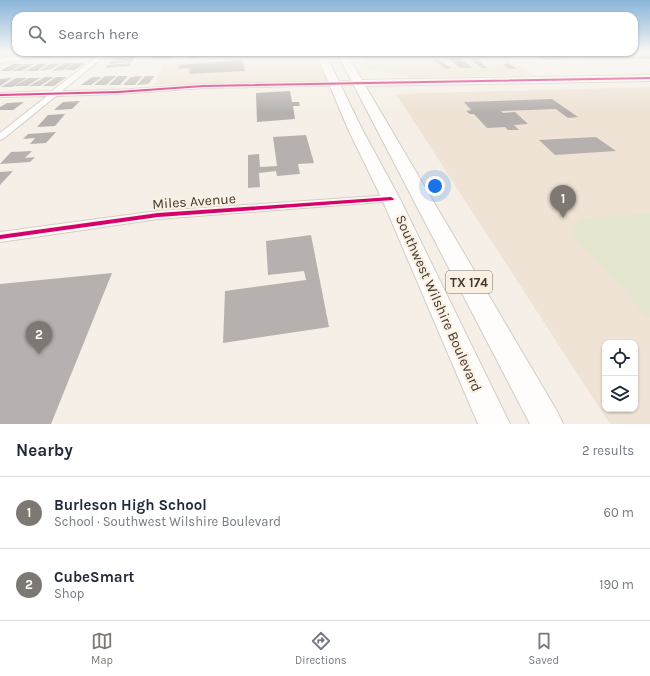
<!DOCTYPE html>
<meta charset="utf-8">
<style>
:root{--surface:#fff;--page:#f2f2f3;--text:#1f2937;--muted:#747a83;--line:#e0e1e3;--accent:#7d7972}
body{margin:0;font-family:Karla,sans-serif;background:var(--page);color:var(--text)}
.controls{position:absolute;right:12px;bottom:12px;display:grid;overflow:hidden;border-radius:8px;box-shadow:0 1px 3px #0004}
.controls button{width:36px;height:36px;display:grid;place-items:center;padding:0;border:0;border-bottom:1px solid var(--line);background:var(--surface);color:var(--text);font:20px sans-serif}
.you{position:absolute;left:435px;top:186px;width:14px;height:14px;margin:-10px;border:3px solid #fff;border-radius:50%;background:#1a73e8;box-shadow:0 0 0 6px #1a73e833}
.badge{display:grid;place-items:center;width:26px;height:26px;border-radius:50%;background:var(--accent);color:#fff;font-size:13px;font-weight:700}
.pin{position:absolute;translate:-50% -33px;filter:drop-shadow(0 1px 2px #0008)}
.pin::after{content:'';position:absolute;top:21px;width:14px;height:12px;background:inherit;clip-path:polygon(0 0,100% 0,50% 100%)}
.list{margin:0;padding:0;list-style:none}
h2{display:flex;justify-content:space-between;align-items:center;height:52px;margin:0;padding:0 16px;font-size:17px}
h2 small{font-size:13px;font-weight:400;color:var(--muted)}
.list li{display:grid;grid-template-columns:26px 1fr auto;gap:12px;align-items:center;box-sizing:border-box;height:72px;padding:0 16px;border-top:1px solid var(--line)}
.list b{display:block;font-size:15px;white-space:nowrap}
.list p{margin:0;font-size:13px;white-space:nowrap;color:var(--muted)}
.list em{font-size:13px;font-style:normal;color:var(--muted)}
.icon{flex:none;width:22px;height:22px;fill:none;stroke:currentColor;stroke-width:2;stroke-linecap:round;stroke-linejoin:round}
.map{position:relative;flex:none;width:650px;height:424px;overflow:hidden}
.search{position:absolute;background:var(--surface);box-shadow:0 1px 3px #0004;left:12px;right:12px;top:12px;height:44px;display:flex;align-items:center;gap:10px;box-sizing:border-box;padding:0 14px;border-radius:12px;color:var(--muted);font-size:15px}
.sheet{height:196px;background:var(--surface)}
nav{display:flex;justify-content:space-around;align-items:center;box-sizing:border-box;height:56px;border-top:1px solid var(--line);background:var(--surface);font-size:11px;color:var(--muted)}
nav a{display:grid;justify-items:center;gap:2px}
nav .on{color:var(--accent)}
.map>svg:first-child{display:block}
.built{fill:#eee3d4;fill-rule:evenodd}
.green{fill:#e5e6d0}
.building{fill:#b6b1ae}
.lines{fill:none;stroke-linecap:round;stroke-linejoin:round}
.street-casing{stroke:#d2cdc7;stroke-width:2}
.secondary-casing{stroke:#d2cdc7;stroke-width:2}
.primary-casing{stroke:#d2cdc7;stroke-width:2}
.street{fill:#fefdfb;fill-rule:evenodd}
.secondary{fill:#fefdfb;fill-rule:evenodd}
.primary{fill:#fefdfb;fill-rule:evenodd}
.cycleway-casing{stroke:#fbf0e1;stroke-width:2}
.cycleway{fill:#d6006c;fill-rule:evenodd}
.labels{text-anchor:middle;stroke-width:4;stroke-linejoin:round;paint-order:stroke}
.shield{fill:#fbf0e1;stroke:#767067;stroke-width:1}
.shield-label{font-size:13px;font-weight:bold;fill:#3d3933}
.street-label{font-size:14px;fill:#3d3933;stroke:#fbf0e1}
</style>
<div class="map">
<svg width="650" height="424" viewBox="0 0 650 424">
<rect width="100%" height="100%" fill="#f5efe7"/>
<g class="built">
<polygon points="220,53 312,53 327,80 155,85 163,62 220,58"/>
<polygon points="359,53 498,53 534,75 416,78 368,69"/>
<path d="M650,87V424H610L396,94ZM605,343H635V409H605Z"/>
</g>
<polygon class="green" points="650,214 650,319 572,235 580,218"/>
<g class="building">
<polygon points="0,53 15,54 19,53 19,56 0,58"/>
<polygon points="136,53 135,55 114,56 116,54"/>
<polygon points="154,53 175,53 175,55 164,55 175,55 174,58 152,59"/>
<polygon points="202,53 209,53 210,56 188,58 188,56"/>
<polygon points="528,53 650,53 650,59 641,58 643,59 592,59 586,58 589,59 573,58 546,60"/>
<polygon points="135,56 132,62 109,64 110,61 127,60 111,60 113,57"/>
<polygon points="460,58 472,68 460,68 449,59"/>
<polygon points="475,58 487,68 482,68 470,59"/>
<polygon points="437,59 451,68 446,69 433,60"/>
<polygon points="243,60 245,71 189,74 190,68 178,69 179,65"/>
<polygon points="48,63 37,71 26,71 38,64"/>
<polygon points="60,63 52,69 39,71 50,64"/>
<polygon points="64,63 74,63 63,70 52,71"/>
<polygon points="75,63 85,63 75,70 65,70"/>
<polygon points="131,63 129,66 105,68 108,65"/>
<polygon points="509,63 517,69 510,69 502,64"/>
<polygon points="13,64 23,64 10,71 0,71"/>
<polygon points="25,64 34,64 22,71 12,71"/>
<polygon points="105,76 116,76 106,85 94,85"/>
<polygon points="118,76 128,76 120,85 109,85"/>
<polygon points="142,76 135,85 123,85 131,77"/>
<polygon points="145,76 155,76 148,84 137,85"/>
<polygon points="45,77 54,77 40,86 29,86"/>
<polygon points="56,77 67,77 54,86 43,86"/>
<polygon points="92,77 102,77 91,85 81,85"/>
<polygon points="12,78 0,86 0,79"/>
<polygon points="16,78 27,78 12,87 1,87"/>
<polygon points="29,78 40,78 27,86 14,86"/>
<polygon points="290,91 292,102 299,102 300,106 293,106 295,119 257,122 256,93"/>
<polygon points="552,99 578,117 568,118 556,109 501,111 503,113 515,112 528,124 514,125 519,130 508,130 505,127 487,128 474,114 470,114 466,111 471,110 464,102"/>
<polygon points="80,101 72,109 54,110 63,102"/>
<polygon points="24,102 13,110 0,110 0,107 7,103"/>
<polygon points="65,114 55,126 37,127 48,115"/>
<polygon points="56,132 46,143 30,144 35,138 23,139 28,134"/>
<polygon points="306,135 314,163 298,164 300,174 277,176 276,171 259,173 260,187 248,188 248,155 259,154 260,167 277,166 273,137"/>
<polygon points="596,137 616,151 555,155 539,140"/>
<polygon points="32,151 25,158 35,157 30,162 0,164 11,152"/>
<polygon points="13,171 0,185 0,172"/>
<polygon points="311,235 329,327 223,343 225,291 306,280 304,271 268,275 266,241"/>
<polygon points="112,273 51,424 0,424 0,284"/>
</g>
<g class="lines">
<g class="street-casing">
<g id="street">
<polygon points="44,53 64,53 0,63 0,59"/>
<polygon points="101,53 108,53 62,91 118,90 203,84 358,81 361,83 358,85 203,88 118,94 56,96 3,139 0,140 0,133 47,96 0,97 0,93 52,91"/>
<polygon points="391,195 395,197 397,199 395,201 158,219 0,242 0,232 158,211"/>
</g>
</g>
<g class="secondary-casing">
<polygon id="secondary" points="650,75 650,81 358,86 353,83 358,80"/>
</g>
<g class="primary-casing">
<g id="primary">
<polygon points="316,53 325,53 362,129 400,199 510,424 478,424 382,199 348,129"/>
<polygon points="337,53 346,53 558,413 563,424 530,424"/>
</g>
</g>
<use href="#street" class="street"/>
<use href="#secondary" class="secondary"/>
<use href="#primary" class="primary"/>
<g class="cycleway-casing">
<g id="cycleway">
<polygon points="650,77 650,79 203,87 118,93 0,96 0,94 118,91 203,85"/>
<polygon points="391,197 394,199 393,200 158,217 0,239 0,235 158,213"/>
</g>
</g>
<use href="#cycleway" class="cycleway"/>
</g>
<linearGradient id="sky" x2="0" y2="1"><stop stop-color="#89b4d8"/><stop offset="0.47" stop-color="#faf8f4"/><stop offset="1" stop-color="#faf8f4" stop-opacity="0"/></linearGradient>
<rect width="650" height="113" fill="url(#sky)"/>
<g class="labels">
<rect class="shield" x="446" y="271" width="46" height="22" rx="3"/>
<g class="shield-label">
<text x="469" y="287">TX 174</text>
</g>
<g class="street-label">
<text transform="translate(194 201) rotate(-4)" y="5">Miles Avenue</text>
<text transform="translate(439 303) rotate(66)" y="5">Southwest Wilshire Boulevard</text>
</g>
</g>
</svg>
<div class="controls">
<button><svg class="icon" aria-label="locate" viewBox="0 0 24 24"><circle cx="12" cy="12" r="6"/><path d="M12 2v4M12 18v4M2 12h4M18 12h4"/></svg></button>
<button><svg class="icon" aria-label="layers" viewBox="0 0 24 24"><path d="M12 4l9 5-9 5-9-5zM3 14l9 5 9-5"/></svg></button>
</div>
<div class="you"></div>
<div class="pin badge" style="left:563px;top:218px">1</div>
<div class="pin badge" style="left:39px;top:354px">2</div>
<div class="search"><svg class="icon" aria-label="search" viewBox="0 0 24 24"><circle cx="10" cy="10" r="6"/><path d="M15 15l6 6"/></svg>Search here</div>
</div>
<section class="sheet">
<h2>Nearby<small>2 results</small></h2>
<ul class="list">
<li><span class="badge">1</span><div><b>Burleson High School</b><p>School · Southwest Wilshire Boulevard</p></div><em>60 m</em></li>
<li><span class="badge">2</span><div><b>CubeSmart</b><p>Shop</p></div><em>190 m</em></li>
</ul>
</section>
<nav>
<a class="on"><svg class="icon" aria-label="map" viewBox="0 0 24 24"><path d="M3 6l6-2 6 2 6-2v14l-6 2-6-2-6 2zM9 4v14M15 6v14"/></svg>Map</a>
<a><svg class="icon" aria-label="directions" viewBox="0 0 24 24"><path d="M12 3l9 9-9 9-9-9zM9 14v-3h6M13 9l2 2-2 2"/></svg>Directions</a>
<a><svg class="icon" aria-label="saved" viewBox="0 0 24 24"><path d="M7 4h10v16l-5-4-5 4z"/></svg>Saved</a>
</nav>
